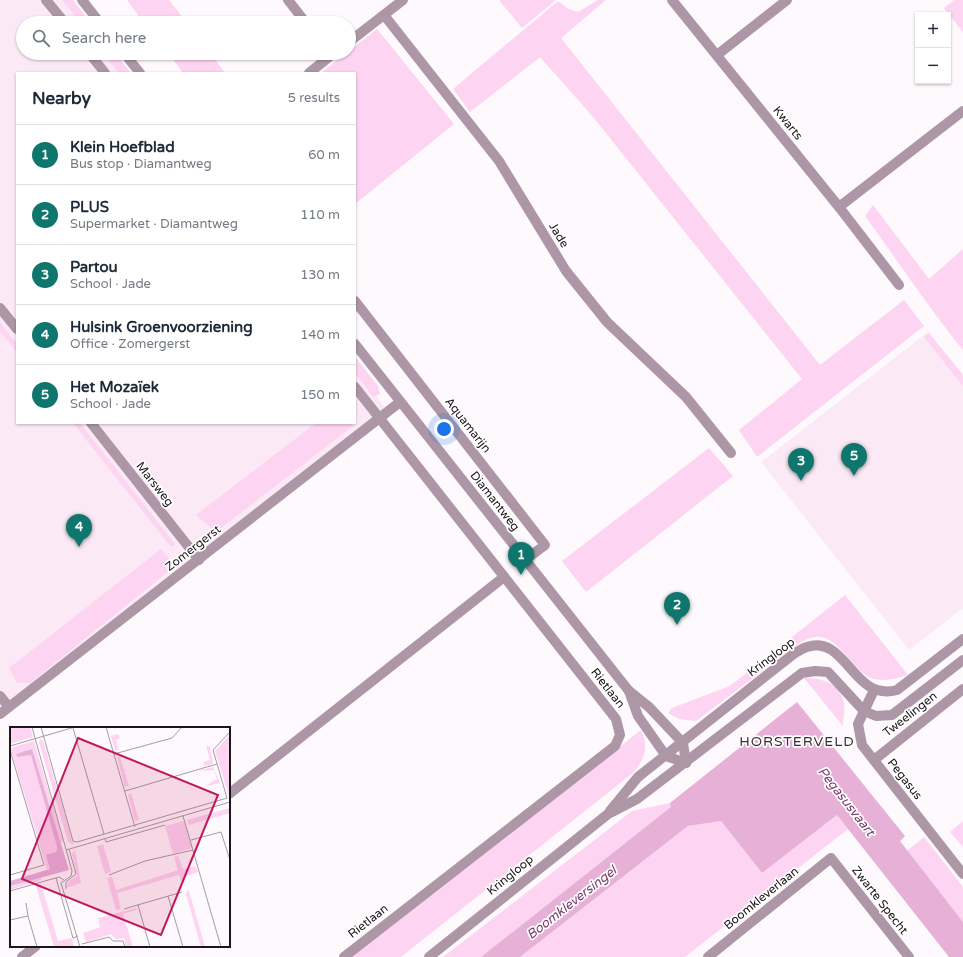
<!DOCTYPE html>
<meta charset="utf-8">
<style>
:root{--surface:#fff;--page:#f6f6f7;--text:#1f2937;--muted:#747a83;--line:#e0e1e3;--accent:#0f766e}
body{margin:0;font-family:"Varela Round",sans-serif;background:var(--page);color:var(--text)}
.controls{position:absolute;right:12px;top:12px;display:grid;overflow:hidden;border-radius:0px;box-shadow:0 1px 3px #0004}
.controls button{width:36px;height:36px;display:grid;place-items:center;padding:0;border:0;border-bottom:1px solid var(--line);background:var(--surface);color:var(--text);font:20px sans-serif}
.you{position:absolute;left:444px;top:429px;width:14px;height:14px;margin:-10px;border:3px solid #fff;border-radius:50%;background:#1a73e8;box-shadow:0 0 0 6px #1a73e833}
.badge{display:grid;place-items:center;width:26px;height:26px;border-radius:50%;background:var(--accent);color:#fff;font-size:13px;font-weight:700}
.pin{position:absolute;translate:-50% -33px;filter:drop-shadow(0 1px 2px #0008)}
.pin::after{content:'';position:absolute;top:21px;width:14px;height:12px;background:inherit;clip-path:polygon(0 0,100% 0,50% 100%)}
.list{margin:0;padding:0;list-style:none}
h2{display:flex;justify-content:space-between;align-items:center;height:52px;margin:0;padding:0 16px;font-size:17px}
h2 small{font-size:13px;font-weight:400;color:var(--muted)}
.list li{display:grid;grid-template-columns:26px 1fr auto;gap:12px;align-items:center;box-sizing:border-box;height:60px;padding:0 16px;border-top:1px solid var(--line)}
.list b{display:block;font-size:15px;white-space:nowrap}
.list p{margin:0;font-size:13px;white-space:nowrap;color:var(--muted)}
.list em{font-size:13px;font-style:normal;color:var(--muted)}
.icon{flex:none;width:22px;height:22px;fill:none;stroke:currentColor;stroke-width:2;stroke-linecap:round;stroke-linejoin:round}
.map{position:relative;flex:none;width:963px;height:957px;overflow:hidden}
.search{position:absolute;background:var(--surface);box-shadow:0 1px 3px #0004;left:16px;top:16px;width:340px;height:44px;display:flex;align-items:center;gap:10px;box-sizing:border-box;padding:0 14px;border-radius:22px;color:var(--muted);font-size:15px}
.panel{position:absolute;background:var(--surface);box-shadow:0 1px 3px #0004;left:16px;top:72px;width:340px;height:352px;border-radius:0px}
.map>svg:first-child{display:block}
.built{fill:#fbeaf6}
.green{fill:#fdd4f1}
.water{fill:#e7b1d7}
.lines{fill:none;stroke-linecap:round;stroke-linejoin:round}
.minor{stroke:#ad96a6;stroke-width:10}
.tertiary{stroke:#ad96a6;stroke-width:10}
.labels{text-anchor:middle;stroke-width:3.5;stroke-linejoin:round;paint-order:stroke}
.street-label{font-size:12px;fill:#1c151a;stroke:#fff}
.water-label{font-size:13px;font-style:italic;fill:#79396a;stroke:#fff}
.quarter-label{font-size:14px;letter-spacing:1px;fill:#3e2e39;stroke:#fff}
.inset-road{fill:none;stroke:#a49ea2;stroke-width:1}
.view{fill:#c2185b;fill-opacity:0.15;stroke:#c2185b;stroke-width:2}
.inset-edge{fill:none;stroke:#1c151a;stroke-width:2}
</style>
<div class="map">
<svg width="963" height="957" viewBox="0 0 963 957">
<rect width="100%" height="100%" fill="#fef9fc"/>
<g class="built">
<polygon points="0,0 71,0 89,23 23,23 23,53 112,53 127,73 17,73 17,423 355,423 355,368 387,410 0,715"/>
<polygon points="928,332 963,378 963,608 909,650 761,462"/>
</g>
<g class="green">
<polygon points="62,0 73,0 91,23 80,23"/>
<polygon points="127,0 169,0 187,23 144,23"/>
<polygon points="499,0 556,0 522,28"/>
<polygon points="598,0 606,0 561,38 820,365 904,300 924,326 757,457 739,430 802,379 594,118 540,57 470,112 453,89 558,1 567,8 578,12"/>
<polygon points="954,0 963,0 963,32 944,8"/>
<polygon points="377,29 454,124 355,204 355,73 321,73"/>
<polygon points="103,53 115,53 131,73 119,73"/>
<polygon points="168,53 210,53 225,73 183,73"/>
<path d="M873,205L929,279L963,249V350C928,307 898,261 865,216Z"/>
<polygon points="0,322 17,344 17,353 0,331"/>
<polygon points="929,333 963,375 963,386 924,337"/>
<polygon points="355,357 378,386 380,394 373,397 355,373"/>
<polygon points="73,423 80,423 175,544 171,547"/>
<polygon points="316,423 351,423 353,426 216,532 196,515"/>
<polygon points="709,448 733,476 586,592 562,561"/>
<polygon points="161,549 175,566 30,683 17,683 9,668"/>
<path d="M845,595L908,675C897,678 886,682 874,679C853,674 838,633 815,637C811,637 805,640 801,642L696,721L679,719L668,713L672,708L730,686Z"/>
<path d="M804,678C822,678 840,683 844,703C845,710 843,719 843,726Z"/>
<path d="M641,730C649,748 645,757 634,772L401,957H352Z"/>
<polygon points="670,803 672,807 481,957 443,957 632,811"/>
<polygon points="837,815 848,829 685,957 520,957 688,826 721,821 762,873"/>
<polygon points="963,821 963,847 950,832"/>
<polygon points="924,837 963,887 963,922 907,851"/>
</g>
<polygon class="water" points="797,702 905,836 900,841 963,922 963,957 949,957 837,815 762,873 721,821 688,826 520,957 481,957 671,807 670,803"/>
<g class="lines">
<g class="minor">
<polyline points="46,0 65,23"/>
<polyline points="288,0 306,23"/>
<polyline points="672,0 839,207 899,285"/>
<polyline points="384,15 499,161 566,271 607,322 686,397 731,453"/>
<polyline points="349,42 403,0"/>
<polyline points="89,53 105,73"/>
<polyline points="717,55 787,0"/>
<polyline points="309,73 334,53"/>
<polyline points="839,207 963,111"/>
<polyline points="355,301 545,545 525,560"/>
<polyline points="0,308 17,329"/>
<polyline points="91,423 199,560"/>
<polyline points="874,690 858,724 862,745 963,874"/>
<polyline points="0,696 9,707"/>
<polyline points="0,714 400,402"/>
<polyline points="874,760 963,689"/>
<polyline points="229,794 504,577"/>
<polyline points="22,957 36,946"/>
<polyline points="344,957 615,746 620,735 616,719 355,387"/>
<polyline points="708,957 831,858 909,957"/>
</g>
<g class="tertiary">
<polyline points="82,0 100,23"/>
<polyline points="124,53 140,73"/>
<polyline points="355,344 629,691 649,707 683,743 686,763"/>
<polyline points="629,691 638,716 666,756 686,763"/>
<path d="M610,811L638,777L791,656C795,653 801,649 807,647C847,634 852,702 897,690L963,639"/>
<polyline points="429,957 608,814 637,799 802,673 815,671 828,672 864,711 876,716 892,715 963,660"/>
</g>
</g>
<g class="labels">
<g class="street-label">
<text transform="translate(788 123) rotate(51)" y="4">Kwarts</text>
<text transform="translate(559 235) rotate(59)" y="4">Jade</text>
<text transform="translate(468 425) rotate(52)" y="4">Aquamarijn</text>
<text transform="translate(155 484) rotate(52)" y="4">Marsweg</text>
<text transform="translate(495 501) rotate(52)" y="4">Diamantweg</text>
<text transform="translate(193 548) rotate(-38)" y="4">Zomergerst</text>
<text transform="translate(771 657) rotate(-37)" y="4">Kringloop</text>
<text transform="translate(608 688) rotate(52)" y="4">Rietlaan</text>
<text transform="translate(910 714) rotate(-38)" y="4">Tweelingen</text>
<text transform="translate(905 779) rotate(52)" y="4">Pegasus</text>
<text transform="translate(510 875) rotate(-39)" y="4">Kringloop</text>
<text transform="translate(761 898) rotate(-39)" y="4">Boomkleverlaan</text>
<text transform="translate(880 900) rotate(52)" y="4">Zwarte Specht</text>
<text transform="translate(368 921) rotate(-38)" y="4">Rietlaan</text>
</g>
<g class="water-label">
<text transform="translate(847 801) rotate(52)" y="5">Pegasusvaart</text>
<text transform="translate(571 902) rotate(-38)" y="5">Boomkleversingel</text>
</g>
<g class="quarter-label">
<text x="797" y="746">HORSTERVELD</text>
</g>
</g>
<g transform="translate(10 727)">
<rect width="220" height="220" fill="#fef9fc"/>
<path d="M0,0H20L23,10L0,17ZM108,7L110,11L106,13L109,23L105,24L101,9ZM220,8V72L205,24ZM30,12L33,14L64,118L58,115L29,15ZM24,14L53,112L51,118L22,22L18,23L8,30L21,28L47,120L40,142L37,143L1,23L3,20ZM205,14L200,21L203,37L194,39L193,35L200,33L196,18L200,20ZM107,30H110L119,59L115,60ZM203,40L210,56L194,60L207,52L204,43L188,44ZM121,66L129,93L125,94L118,68ZM220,81V86L179,98L177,93ZM174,94L182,121L163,127L155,99ZM93,117L101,145L95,147L87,119ZM65,123L71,156L56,161L59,154L67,149L62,127ZM168,129L173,142L185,139L188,145L174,150L172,156L169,148L107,166L111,182L106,183L97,151L102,150L106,163L156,147L168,143L164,130ZM31,150V153L0,163V159ZM31,157L48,214L62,211L64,220H44L26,159ZM178,163L179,164L195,220H191L176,167ZM126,181L127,183L113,187L123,220H116L114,211L106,212L101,207L76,215L73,206L90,200L88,191Z" fill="#fdd4f1"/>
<path d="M22,22L59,143L0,159V154L40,142L36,128L46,125L47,120L21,28L8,30L6,27Z" fill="#e7b1d7"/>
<path class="inset-road" d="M22,0L62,144L61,149L51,156L70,220M31,0L63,114L67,115L217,71L203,23L220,5M96,0L125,100M63,1L94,107M0,19L65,0M0,23L34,138L0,148M104,27L162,11L172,0M115,64L207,37M173,89L211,220M95,111L96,115L155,98M181,113L211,105L220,133M56,123L220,75M99,148L135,134L183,123M46,151L63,211L68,209M56,162V155L66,147L59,122M0,164L49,150L54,153M158,169L173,220M16,176L18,189M128,178L140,220M114,182L172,165M0,193L18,189L27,220M72,217L99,210L103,214H113L115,220"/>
<path class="view" d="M68,11L208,68L151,208L12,152Z"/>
<rect width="220" height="220" class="inset-edge"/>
</g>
</svg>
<div class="controls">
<button>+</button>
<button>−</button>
</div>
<div class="you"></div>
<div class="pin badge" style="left:521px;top:575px">1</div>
<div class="pin badge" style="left:677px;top:625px">2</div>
<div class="pin badge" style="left:801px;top:481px">3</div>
<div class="pin badge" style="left:79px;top:547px">4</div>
<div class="pin badge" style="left:854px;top:476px">5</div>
<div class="search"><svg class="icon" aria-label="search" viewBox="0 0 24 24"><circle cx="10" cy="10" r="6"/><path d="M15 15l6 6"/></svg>Search here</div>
<section class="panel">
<h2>Nearby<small>5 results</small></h2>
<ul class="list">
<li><span class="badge">1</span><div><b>Klein Hoefblad</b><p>Bus stop · Diamantweg</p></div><em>60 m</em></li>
<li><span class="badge">2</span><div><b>PLUS</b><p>Supermarket · Diamantweg</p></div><em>110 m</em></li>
<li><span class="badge">3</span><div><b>Partou</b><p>School · Jade</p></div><em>130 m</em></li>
<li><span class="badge">4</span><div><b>Hulsink Groenvoorziening</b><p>Office · Zomergerst</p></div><em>140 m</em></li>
<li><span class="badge">5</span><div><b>Het Mozaïek</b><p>School · Jade</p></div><em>150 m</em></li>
</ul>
</section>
</div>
